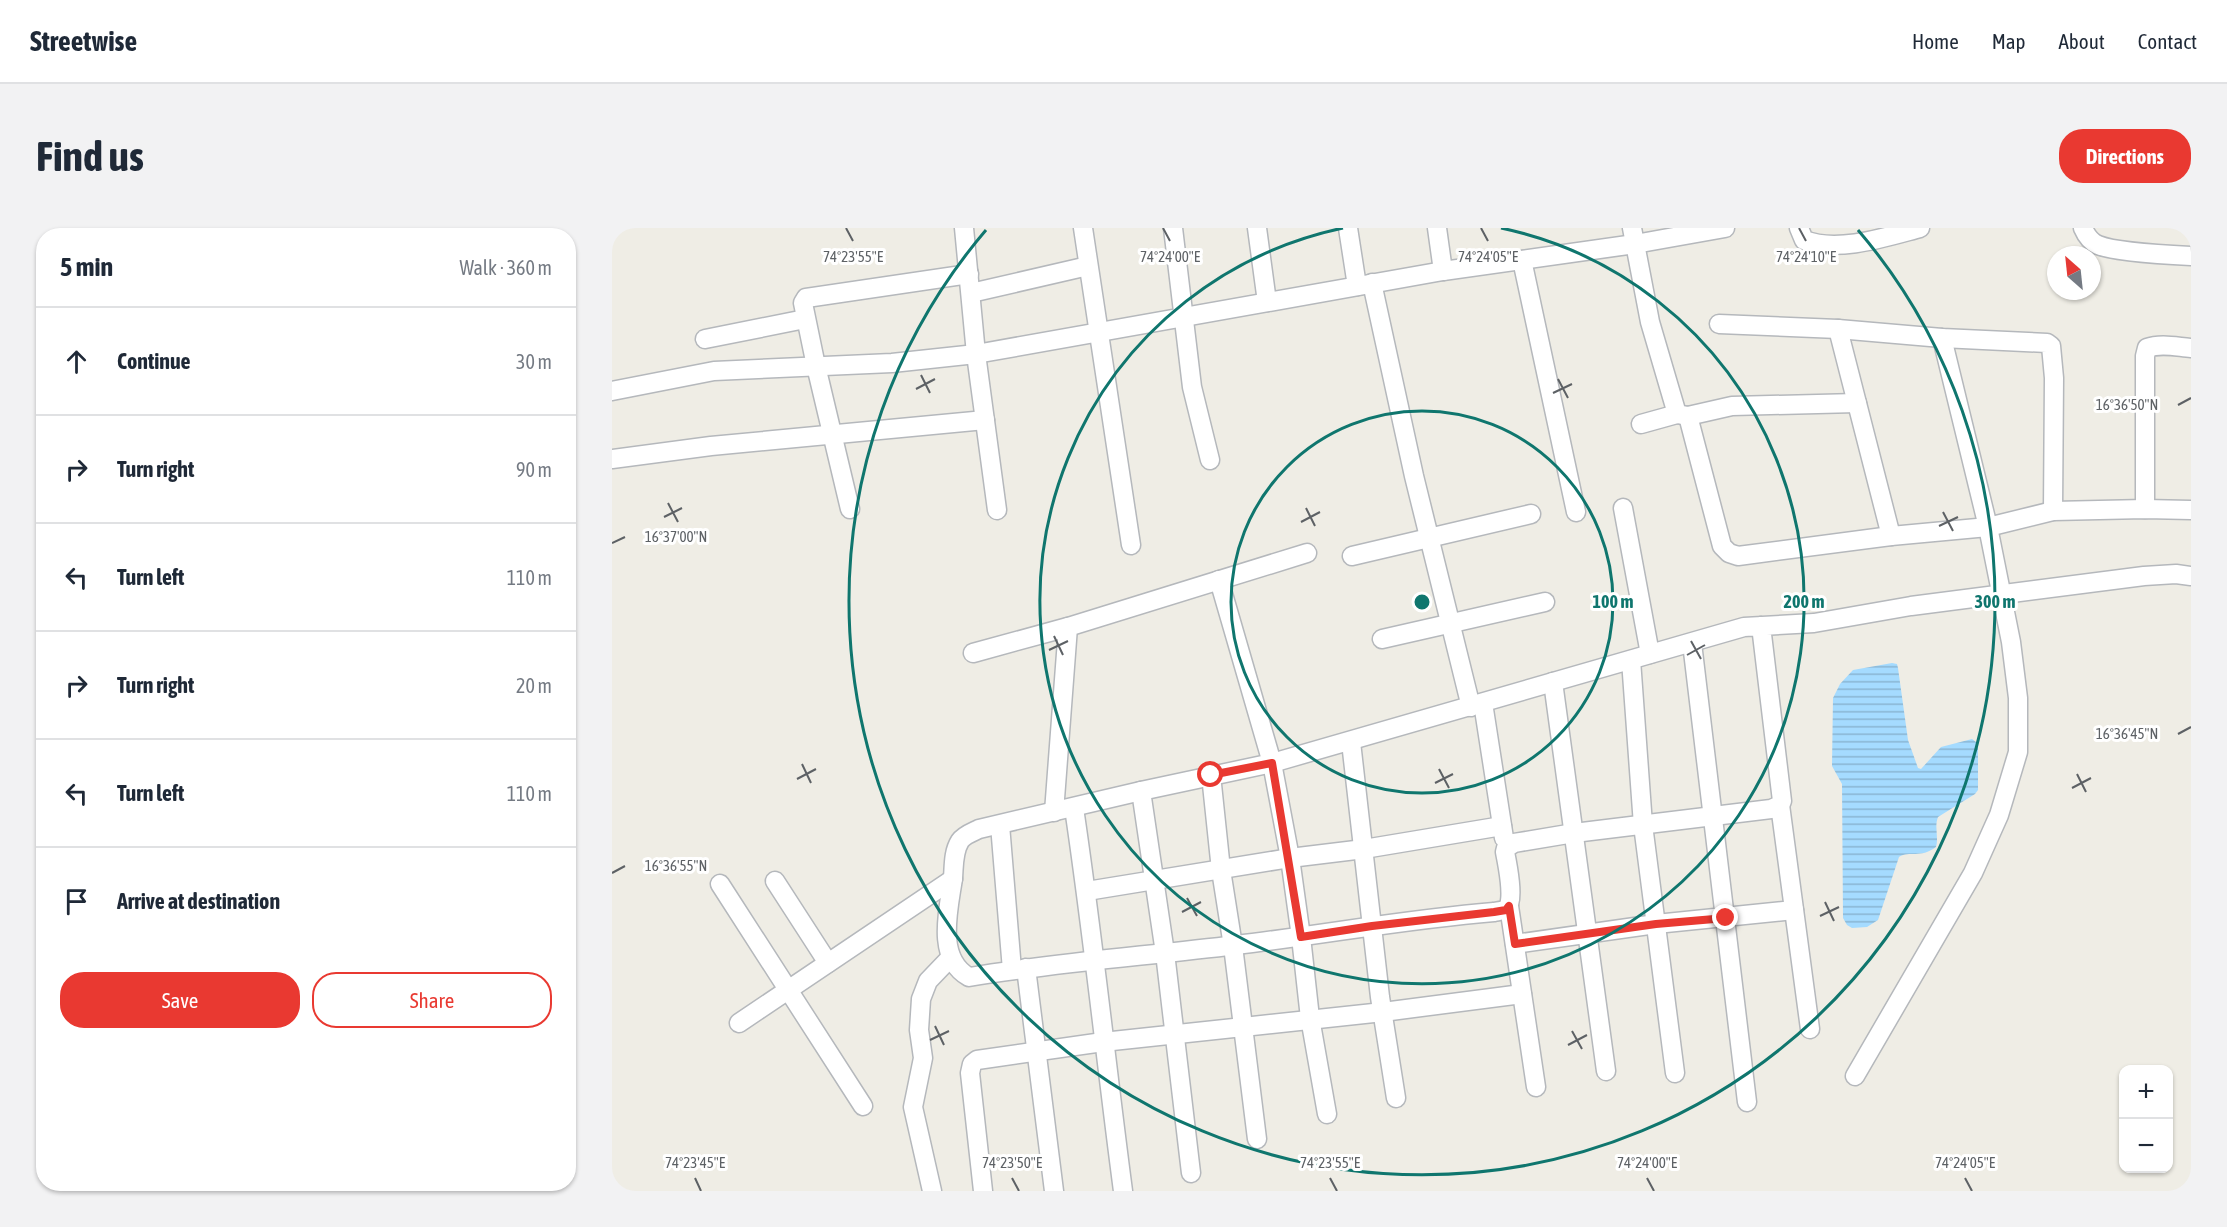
<!DOCTYPE html>
<meta charset="utf-8">
<style>
:root{--surface:#fff;--page:#f2f2f3;--text:#1f2937;--muted:#747a83;--line:#e0e1e3;--accent:#e93931}
body{margin:0;font-family:"Asap Condensed",sans-serif;background:var(--page);color:var(--text)}
.controls{position:absolute;right:18px;bottom:18px;display:grid;overflow:hidden;border-radius:12px;box-shadow:0 2px 4px #0004}
.controls button{width:54px;height:54px;display:grid;place-items:center;padding:0;border:0;border-bottom:2px solid var(--line);background:var(--surface);color:var(--text);font:30px sans-serif}
.compass{position:absolute;left:1435px;top:18px;width:54px;height:54px;border-radius:50%;background:var(--surface);box-shadow:0 2px 4px #0004;rotate:333deg}
.stop{position:absolute;width:18px;height:18px;margin:-14px;border:4px solid #e93931;border-radius:50%;background:#fff}
.stop.end{background:#e93931;border-color:#fff;box-shadow:0 2px 6px #0008}
.list{margin:0;padding:0;list-style:none}
h2{display:flex;justify-content:space-between;align-items:center;height:78px;margin:0;padding:0 24px;font-size:26px}
h2 small{font-size:20px;font-weight:400;color:var(--muted)}
.list li{display:grid;grid-template-columns:39px 1fr auto;gap:18px;align-items:center;box-sizing:border-box;height:108px;padding:0 24px;border-top:2px solid var(--line)}
.list b{display:block;font-size:22px;white-space:nowrap}
.list em{font-size:20px;font-style:normal;color:var(--muted)}
.actions{display:flex;gap:12px;padding:18px 24px}
.actions a{flex:1;padding:14px 0;border:2px solid var(--accent);border-radius:24px;text-align:center;font-size:21px;color:var(--accent)}
.actions .main{background:var(--accent);color:#fff}
.icon{flex:none;width:33px;height:33px;fill:none;stroke:currentColor;stroke-width:2;stroke-linecap:round;stroke-linejoin:round}
.map{position:relative;flex:none;width:1579px;height:963px;overflow:hidden;border-radius:24px}
header{display:flex;align-items:center;gap:36px;box-sizing:border-box;height:84px;padding:0 30px;background:var(--surface);border-bottom:2px solid var(--line)}
header strong{font-size:28px}
nav{display:flex;gap:33px;margin-inline-start:auto;font-size:21px}
.intro{display:flex;align-items:center;justify-content:space-between;box-sizing:border-box;height:144px;padding:0 36px}
h1{margin:0;font-size:42px}
.button{padding:15px 27px;border-radius:24px;background:var(--accent);color:#fff;font-size:21px;font-weight:700}
main{display:flex;gap:36px;padding:0 36px}
aside{flex:1;background:var(--surface);border-radius:24px;box-shadow:0 2px 4px #0004}
.map>svg:first-child{display:block}
.water{fill:url(#water-rules)}
.lines{fill:none;stroke-linecap:round;stroke-linejoin:round}
.minor-casing{stroke:#b5b8bc;stroke-width:21}
.minor{stroke:#fff;stroke-width:18}
.route{stroke:#e93931;stroke-width:8}
.ticks{fill:none;stroke:#5d6165;stroke-width:2}
.ring{fill:none;stroke:#0f766e;stroke-width:3}
.ticks-label{font-size:15px;text-anchor:middle;fill:#5d6165;stroke:#fff;stroke-width:6;stroke-linejoin:round;paint-order:stroke}
.centre{fill:#0f766e;stroke:#fff;stroke-width:3}
.ring-label{font-size:18px;text-anchor:middle;font-weight:bold;fill:#0f766e;stroke:#fff;stroke-width:6;stroke-linejoin:round;paint-order:stroke}
</style>
<header>
<strong>Streetwise</strong>
<nav><a>Home</a><a>Map</a><a>About</a><a>Contact</a></nav>
</header>
<div class="intro"><h1>Find us</h1><a class="button">Directions</a></div>
<main>
<aside>
<h2>5 min<small>Walk · 360 m</small></h2>
<ul class="list">
<li><svg class="icon" aria-label="ahead" viewBox="0 0 24 24"><path d="M12 20V5M6 11l6-6 6 6"/></svg><div><b>Continue</b></div><em>30 m</em></li>
<li><svg class="icon" aria-label="right" viewBox="0 0 24 24"><path d="M7 20v-9h11M14 6l5 5-5 5"/></svg><div><b>Turn right</b></div><em>90 m</em></li>
<li><svg class="icon" aria-label="left" viewBox="0 0 24 24"><path d="M17 20v-9H6M10 6l-5 5 5 5"/></svg><div><b>Turn left</b></div><em>110 m</em></li>
<li><svg class="icon" aria-label="right" viewBox="0 0 24 24"><path d="M7 20v-9h11M14 6l5 5-5 5"/></svg><div><b>Turn right</b></div><em>20 m</em></li>
<li><svg class="icon" aria-label="left" viewBox="0 0 24 24"><path d="M17 20v-9H6M10 6l-5 5 5 5"/></svg><div><b>Turn left</b></div><em>110 m</em></li>
<li><svg class="icon" aria-label="arrive" viewBox="0 0 24 24"><path d="M6 21V4h12l-3 4 3 4H6"/></svg><div><b>Arrive at destination</b></div></li>
</ul>
<div class="actions"><a class="main">Save</a><a>Share</a></div>
</aside>
<div class="map">
<svg width="1579" height="963" viewBox="0 0 1579 963">
<defs>
<pattern id="water-rules" width="6" height="5" patternUnits="userSpaceOnUse" patternTransform="scale(1.5)"><rect width="6" height="5" fill="#a5dbff"/><path d="M0 2.5h6" fill="none" stroke="#8ab5d2"/></pattern>
</defs>
<rect width="100%" height="100%" fill="#efede5"/>
<path class="water" d="M1280,435L1285,436L1286,440L1296,512L1306,540L1309,541L1329,519L1360,511L1364,514L1366,520V562L1363,566L1326,589C1322,599 1327,609 1324,619C1308,631 1298,622 1287,629L1266,692L1255,699L1240,700L1235,697L1231,690L1230,556L1220,538L1221,470L1228,456L1241,442Z"/>
<g class="lines">
<g class="minor-casing">
<g id="minor">
<polyline points="352,0 364,126 385,282"/>
<polyline points="471,0 519,317"/>
<polyline points="561,0 580,159 598,232"/>
<polyline points="645,0 655,74"/>
<polyline points="736,0 745,58"/>
<polyline points="825,0 831,43"/>
<polyline points="1020,0 1038,94 1065,186 1076,188 1120,178 1245,175"/>
<path d="M1187,0L1192,12C1226,25 1274,9 1308,0"/>
<path d="M1471,0C1474,7 1479,14 1486,17C1503,24 1558,27 1579,28"/>
<polyline points="910,32 964,284"/>
<polyline points="760,55 802,248 859,479"/>
<polyline points="359,65 476,38"/>
<polyline points="1107,96 1226,101 1330,110 1435,115 1439,118 1442,150 1441,283"/>
<polyline points="1226,101 1279,308"/>
<polyline points="93,111 193,91"/>
<polyline points="0,163 102,143 280,135 364,126 831,43 1023,16 1113,0"/>
<polyline points="1076,188 1110,318 1117,325 1126,328 1279,308 1376,299 1441,283 1533,281 1579,282"/>
<polyline points="1029,196 1065,186"/>
<polyline points="0,231 99,218 373,192"/>
<polyline points="1011,280 1038,426"/>
<polyline points="238,281 204,138 191,75 194,70 201,69 357,46"/>
<path d="M1533,281V128L1535,120C1549,115 1565,119 1579,120"/>
<polyline points="740,328 919,286"/>
<polyline points="607,352 660,535 678,630 689,709 698,790 715,886"/>
<path d="M1149,398L1170,573L1168,577L1159,581L962,605L902,615L894,620L893,624C895,634 903,673 895,680C892,683 886,683 882,684C795,691 710,707 624,717C535,728 446,734 357,749C323,730 337,680 341,650C342,638 341,624 348,613C352,607 361,604 367,601L529,563L660,535L1132,399L1202,395L1299,378L1532,348L1564,346L1579,348"/>
<polyline points="770,411 933,374"/>
<polyline points="1080,415 1135,874"/>
<polyline points="361,425 456,399"/>
<polyline points="1019,432 1031,597 1063,845"/>
<polyline points="941,454 994,843"/>
<polyline points="871,475 892,610"/>
<polyline points="739,514 768,769 784,870"/>
<polyline points="599,547 609,642 621,718 645,911"/>
<polyline points="529,563 553,725 579,945"/>
<polyline points="1168,577 1198,801"/>
<path d="M462,580C481,707 494,835 511,963"/>
<polyline points="442,584 456,399 695,325"/>
<polyline points="388,597 400,742"/>
<polyline points="163,653 216,735"/>
<polyline points="108,656 251,878"/>
<polyline points="475,663 678,630 752,621 890,598"/>
<polyline points="897,678 924,859"/>
<polyline points="903,716 1044,696 1182,682"/>
<polyline points="414,740 442,963"/>
<polyline points="127,795 341,651"/>
<polyline points="1243,848 1361,645 1387,587 1406,524 1406,470 1399,414 1376,299 1330,110"/>
<polyline points="320,963 301,879 311,830 307,802 309,771 316,753 339,729"/>
<polyline points="371,963 358,845 360,836 365,832 491,814 771,784 910,766"/>
</g>
</g>
<use href="#minor" class="minor"/>
</g>
<g class="lines">
<polyline class="route" points="599,547 660,535 689,709 760,698 882,684 894,682 897,678 903,716 1044,696 1114,690"/>
</g>
<path class="ticks" d="M234,0L241,13M551,0L558,13M869,0L876,13M1187,0L1194,13M309,147L318,165M946,151L956,170M304,161L323,151M941,165L960,156M1566,177L1579,170M56,275L66,294M694,280L703,298M1331,284L1341,303M52,289L70,280M689,294L708,284M1327,298L1346,289M0,315L13,309M442,408L451,427M1079,413L1089,431M437,422L456,413M1075,427L1093,417M1566,506L1579,499M190,536L199,555M827,541L837,560M1465,546L1474,564M185,551L204,541M823,555L841,546M1460,560L1479,550M0,645L13,638M575,670L585,688M1213,674L1222,693M570,684L589,674M1208,688L1227,679M323,798L332,817M960,803L970,821M318,812L337,803M956,817L975,807M83,950L89,963M400,950L407,963M718,950L725,963M1035,950L1042,963M1353,950L1360,963"/>
<g class="ring">
<circle cx="810" cy="374" r="191"/>
<path d="M889 0A382 382 0 1 1 731 0"/>
<path d="M1246 2A573 573 0 1 1 374 2"/>
</g>
<g class="ticks-label">
<text x="241" y="34">74°23'55"E</text>
<text x="558" y="34">74°24'00"E</text>
<text x="876" y="34">74°24'05"E</text>
<text x="1194" y="34">74°24'10"E</text>
<text x="1515" y="182">16°36'50"N</text>
<text x="64" y="314">16°37'00"N</text>
<text x="1515" y="511">16°36'45"N</text>
<text x="64" y="643">16°36'55"N</text>
<text x="83" y="940">74°23'45"E</text>
<text x="400" y="940">74°23'50"E</text>
<text x="718" y="940">74°23'55"E</text>
<text x="1035" y="940">74°24'00"E</text>
<text x="1353" y="940">74°24'05"E</text>
</g>
<circle cx="810" cy="374" r="9" class="centre"/>
<g class="ring-label">
<text x="1001" y="380">100 m</text>
<text x="1192" y="380">200 m</text>
<text x="1383" y="380">300 m</text>
</g>
</svg>
<div class="controls">
<button>+</button>
<button>−</button>
</div>
<svg class="compass" viewBox="-18 -18 36 36"><path d="M0-13l5 13h-10z" fill="#e53935"/><path d="M0 13l5-13h-10z" fill="#747a83"/></svg>
<div class="stop" style="left:599px;top:547px"></div>
<div class="stop end" style="left:1114px;top:690px"></div>
</div>
</main>
